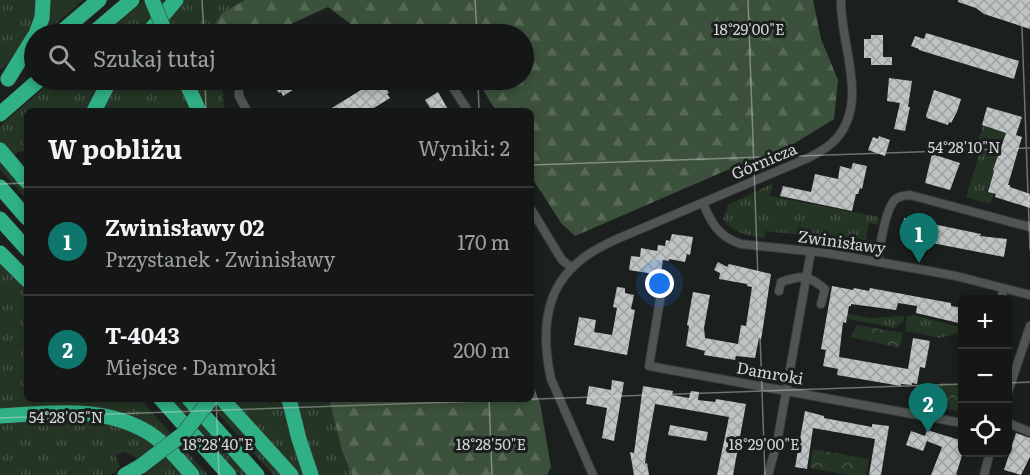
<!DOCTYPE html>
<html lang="pl">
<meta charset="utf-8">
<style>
:root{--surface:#141716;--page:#212423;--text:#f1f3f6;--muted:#9d9fa1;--line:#333635;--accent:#0f766e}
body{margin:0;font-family:Literata,serif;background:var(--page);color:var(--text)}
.controls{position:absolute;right:18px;bottom:18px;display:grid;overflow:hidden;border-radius:9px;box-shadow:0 3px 9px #0003}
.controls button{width:54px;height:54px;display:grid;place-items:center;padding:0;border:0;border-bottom:2px solid var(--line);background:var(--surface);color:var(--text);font:30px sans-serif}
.you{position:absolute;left:660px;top:284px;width:21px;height:21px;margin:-15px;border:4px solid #fff;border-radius:50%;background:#1a73e8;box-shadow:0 0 0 9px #1a73e833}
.badge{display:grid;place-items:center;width:39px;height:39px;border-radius:50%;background:var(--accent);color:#fff;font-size:20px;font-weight:700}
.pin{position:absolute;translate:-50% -50px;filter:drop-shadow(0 2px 3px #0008)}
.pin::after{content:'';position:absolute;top:32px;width:21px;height:18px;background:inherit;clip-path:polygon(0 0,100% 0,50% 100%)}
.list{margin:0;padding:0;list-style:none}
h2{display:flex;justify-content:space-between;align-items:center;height:78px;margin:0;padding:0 24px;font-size:26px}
h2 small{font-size:20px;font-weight:400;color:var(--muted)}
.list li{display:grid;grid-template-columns:39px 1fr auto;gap:18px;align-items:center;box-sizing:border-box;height:108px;padding:0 24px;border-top:2px solid var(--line)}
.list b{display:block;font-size:22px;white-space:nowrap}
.list p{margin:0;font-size:20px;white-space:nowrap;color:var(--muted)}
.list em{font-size:20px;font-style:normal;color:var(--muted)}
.icon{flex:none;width:33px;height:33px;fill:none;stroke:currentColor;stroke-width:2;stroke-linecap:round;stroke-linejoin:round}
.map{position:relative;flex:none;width:1030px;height:475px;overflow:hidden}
.search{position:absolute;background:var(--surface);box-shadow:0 3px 9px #0003;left:24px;top:24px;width:510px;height:66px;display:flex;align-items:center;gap:15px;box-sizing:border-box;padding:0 21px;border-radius:33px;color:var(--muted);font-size:22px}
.panel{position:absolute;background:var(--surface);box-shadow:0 3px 9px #0003;left:24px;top:108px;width:510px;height:294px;border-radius:9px}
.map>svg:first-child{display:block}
.grass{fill:url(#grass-tufts)}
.forest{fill:url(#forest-firs)}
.park{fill:url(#park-crowns)}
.building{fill:url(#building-cross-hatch)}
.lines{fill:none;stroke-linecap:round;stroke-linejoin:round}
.street-casing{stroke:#373939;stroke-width:10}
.highway-casing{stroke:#373939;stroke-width:16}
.street{stroke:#505554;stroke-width:8}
.highway{stroke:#2fb185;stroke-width:15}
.highway-bridge-casing{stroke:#373939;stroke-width:16;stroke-linecap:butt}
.highway-bridge{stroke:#2fb185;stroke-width:15}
.ticks{fill:none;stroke:#d4d6d6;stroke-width:1.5;stroke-opacity:0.45}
.labels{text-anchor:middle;stroke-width:6;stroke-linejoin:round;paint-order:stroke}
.street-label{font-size:16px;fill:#d4d6d6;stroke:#1b1f1e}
.ticks-label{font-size:15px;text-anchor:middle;fill:#d4d6d6;stroke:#1b1f1e;stroke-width:6;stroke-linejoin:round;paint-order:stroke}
</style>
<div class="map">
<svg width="1030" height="475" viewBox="0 0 1030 475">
<defs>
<pattern id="grass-tufts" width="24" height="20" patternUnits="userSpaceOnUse" patternTransform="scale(1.5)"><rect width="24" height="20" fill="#253525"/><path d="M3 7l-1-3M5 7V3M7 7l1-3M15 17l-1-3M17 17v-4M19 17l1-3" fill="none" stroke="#445244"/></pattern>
<pattern id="forest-firs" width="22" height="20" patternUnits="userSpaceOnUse" patternTransform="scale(1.5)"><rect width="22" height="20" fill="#3b513b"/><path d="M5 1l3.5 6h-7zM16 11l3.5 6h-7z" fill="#566957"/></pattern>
<pattern id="park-crowns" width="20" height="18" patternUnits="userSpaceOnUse" patternTransform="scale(1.5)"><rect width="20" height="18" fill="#253525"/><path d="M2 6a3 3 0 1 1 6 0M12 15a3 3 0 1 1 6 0" fill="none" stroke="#445244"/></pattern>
<pattern id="building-cross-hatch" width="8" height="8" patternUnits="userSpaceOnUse" patternTransform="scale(1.5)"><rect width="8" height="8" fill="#bec3c4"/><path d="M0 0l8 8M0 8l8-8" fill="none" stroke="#9ea2a3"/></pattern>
</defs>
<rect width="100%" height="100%" fill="#1b1f1e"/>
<g class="grass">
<polygon points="0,0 38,0 33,28 13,58 0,70"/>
<polygon points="48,0 83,0 45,33"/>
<polygon points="144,0 170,0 141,34 105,34"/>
<polygon points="182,0 245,0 222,13 208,34 189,34 189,29 177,34 153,34"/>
<polygon points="53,80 104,80 89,111 27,111 27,151 18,152 13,156 27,189 27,200 0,169 0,126"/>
<polygon points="116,80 177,80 190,111 100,111"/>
<polygon points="193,80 220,80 222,83 224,111 208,111"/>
<polygon points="983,126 1005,133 987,192 994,194 990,204 966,197 983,142 978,141"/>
<path d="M773,183L770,196L879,217L878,225L869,223L866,239L875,241L871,248L875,250L867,255L819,245V237L765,231V238C748,235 732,234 723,219L728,205Z"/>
<polygon points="0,259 27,287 27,399 140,399 208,475 198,475 148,426 0,411"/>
<polygon points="845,313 871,318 904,316 904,321 894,328 849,319"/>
<polygon points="914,315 959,327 962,332 940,338 905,331 907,316"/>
<polygon points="172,399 178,399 246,475 240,475"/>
<polygon points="205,399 213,399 281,475 273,475"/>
<polygon points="231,399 284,399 304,475 299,475"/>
<polygon points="294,399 329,399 342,451 352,475 315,475"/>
<path d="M50,420C88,420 128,423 158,449C168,457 177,466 186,475H146L135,457L125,452L115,455L120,467L116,469L118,472L109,475H0V423Z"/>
</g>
<g class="forest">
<polygon points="245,0 813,0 821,39 838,80 834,119 769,159 755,158 575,236 561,223 531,176 531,111 496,111 477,80 524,80 524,34 444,34 442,32 424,34 364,34 328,7 269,34 208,34 222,13"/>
<polygon points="531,384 533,385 540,403 551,467 547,475 352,475 342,451 329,399 531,399"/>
</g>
<g class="park">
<polygon points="857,325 903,333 900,348 850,337"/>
<polygon points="941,382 962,386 962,412 936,407"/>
<polygon points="813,449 869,459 866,475 849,475 810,468"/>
</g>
<g class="building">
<polygon points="958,0 1030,0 1030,29 984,14 976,8 958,2"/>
<polygon points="926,33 1019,61 1014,79 919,50 919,49 911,46 915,36 924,39"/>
<polygon points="871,35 883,35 883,57 892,57 892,65 871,65 871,58 864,58 864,39 871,39"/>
<polygon points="889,78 912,81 908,107 910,107 905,131 894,129 900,103 887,101"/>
<polygon points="270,80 309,80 283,96 281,92 279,93"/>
<polygon points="377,80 380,83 382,82 389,93 387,94 390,98 369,111 327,111"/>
<polygon points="934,90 961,99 957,112 951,123 949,122 948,125 927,118 926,116"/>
<polygon points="438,92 449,111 432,111 425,100"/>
<polygon points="987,107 1022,117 1016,135 1022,137 1008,185 1010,185 1010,187 1030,194 1030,208 995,197 996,194 988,192 994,171 993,170 1006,133 982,125"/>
<polygon points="879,136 890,140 885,156 868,150 873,137 878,139"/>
<polygon points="932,154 960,163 950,190 925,183"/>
<polygon points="853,163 867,166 862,189 860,188 858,194 856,194 852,211 780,196 783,186 811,192 815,174 838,179 840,166 851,169"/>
<polygon points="904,218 981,234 980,236 1007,239 1004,257 901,237"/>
<polygon points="672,234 693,237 690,255 687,254 685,262 669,259 669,261 663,260 661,272 654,274 629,270 631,256 640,257 641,248 657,251 658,245 665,246 666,240 670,241"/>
<polygon points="718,262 727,267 729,264 771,274 762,334 761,339 759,338 755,358 736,356 735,360 704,355 705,351 686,346 689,326 687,325 693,292 710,295 704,328 705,338 738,344 741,325 746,326 752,287 747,286 747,284 719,279 720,273 714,270"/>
<polygon points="832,286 853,290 854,288 869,291 870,288 951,303 951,306 963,308 963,324 916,313 917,306 898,303 896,310 851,304 851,306 849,306 846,323 843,322 839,357 908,369 913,338 930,341 925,368 920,367 917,384 912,383 912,385 901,384 901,386 837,375 838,369 823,366 826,350 821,349"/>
<polygon points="617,287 625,288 625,293 634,295 631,309 635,310 627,355 574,345 579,317 596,320 594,332 612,335 617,308 613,307"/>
<polygon points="612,380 624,382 614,441 602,438 607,408 586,404 589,386 611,390"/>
<polygon points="643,386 673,391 672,395 689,398 691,391 699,392 698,400 715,402 716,399 746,404 733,475 717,475 729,417 655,404 646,454 645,464 647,463 649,475 634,475 630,452 634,453"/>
<polygon points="805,411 824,416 824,418 872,427 872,424 889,426 881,475 869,475 875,439 813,428 807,469 795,467"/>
<polygon points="670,425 708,432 706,441 668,435"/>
<polygon points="927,430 963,441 963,452 956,475 931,475 942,447 927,441 923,451 906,445 911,431 925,436"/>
<polygon points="1016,433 1030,438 1030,457 1021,475 1004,470"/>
</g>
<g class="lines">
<g class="street-casing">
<g id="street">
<path d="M309,34C318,30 323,30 331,34"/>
<polyline points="239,80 239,96 247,111"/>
<polyline points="448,80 468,111"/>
<path d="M703,203C711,223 719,237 741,244L827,253L918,269L956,276L1030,295"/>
<polyline points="531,209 562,260 572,268"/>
<path d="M878,262C880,246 884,215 893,202C897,196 903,196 910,195L1030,227"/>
<polyline points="662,288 649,366 962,423"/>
<path d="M779,291L781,282C802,275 807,274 825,289L821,304"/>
<polyline points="1001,300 1003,290"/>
<polyline points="1008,392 1030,326"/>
<polyline points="1008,423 1030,432"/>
<path d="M593,475L551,379C543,342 542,298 571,269C584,255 600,247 617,239L808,158C816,154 825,149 832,143C872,106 840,46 841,0"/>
<polyline points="768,475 777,443 811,251"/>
<polyline points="984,475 990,452"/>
</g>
</g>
<g class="highway-casing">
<g id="highway">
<polyline points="36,34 42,18 43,0"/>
<polyline points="59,34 99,0"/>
<polyline points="92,34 132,0"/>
<polyline points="147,34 176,0"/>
<polyline points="8,79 34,37"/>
<polyline points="185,80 199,111"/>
<polyline points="94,111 110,80"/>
<polyline points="0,114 39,80"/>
<polyline points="0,150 27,182"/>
<polyline points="0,187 27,218"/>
<polyline points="0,219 27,249"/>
<polyline points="0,253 27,280"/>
<polyline points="161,399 229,475"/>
<polyline points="189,399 257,475"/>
<polyline points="222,399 291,475"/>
<polyline points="289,399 299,439 311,475"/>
<path d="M0,416C50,413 104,405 149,433C166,444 179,460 192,475"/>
<polyline points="125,475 141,466"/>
</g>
</g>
<use href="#street" class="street"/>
<use href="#highway" class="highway"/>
<g class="highway-bridge-casing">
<g id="highway-bridge">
<polyline points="152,0 166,34"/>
<polyline points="141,466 183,434 211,399"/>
</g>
</g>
<use href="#highway-bridge" class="highway-bridge"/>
</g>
<path class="ticks" d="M202,0L204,34M475,0L477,34M748,0L765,475M1021,0L1030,250M205,80L206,111M478,80L479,111M531,165L1030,148M0,184L27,183M1008,383L1030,382M216,399L219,475M489,399L492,475M0,418L962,384"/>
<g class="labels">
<g class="street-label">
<text transform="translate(764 161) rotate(-23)" y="6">Górnicza</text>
<text transform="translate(842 242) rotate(8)" y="6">Zwinisławy</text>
<text transform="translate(770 373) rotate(10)" y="6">Damroki</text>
</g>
</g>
<g class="ticks-label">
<text x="749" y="35">18°29'00"E</text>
<text x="964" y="153">54°28'10"N</text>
<text x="66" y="423">54°28'05"N</text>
<text x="218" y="450">18°28'40"E</text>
<text x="491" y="450">18°28'50"E</text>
<text x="764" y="450">18°29'00"E</text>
</g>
</svg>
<div class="controls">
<button>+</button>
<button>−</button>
<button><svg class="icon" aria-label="locate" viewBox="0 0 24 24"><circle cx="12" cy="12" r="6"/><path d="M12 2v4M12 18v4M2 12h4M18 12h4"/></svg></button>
</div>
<div class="you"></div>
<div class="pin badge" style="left:919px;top:263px">1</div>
<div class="pin badge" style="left:928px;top:433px">2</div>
<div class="search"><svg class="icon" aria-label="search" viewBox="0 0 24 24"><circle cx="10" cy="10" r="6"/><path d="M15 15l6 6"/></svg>Szukaj tutaj</div>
<section class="panel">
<h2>W pobliżu<small>Wyniki: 2</small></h2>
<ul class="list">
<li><span class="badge">1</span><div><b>Zwinisławy 02</b><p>Przystanek · Zwinisławy</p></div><em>170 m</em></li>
<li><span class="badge">2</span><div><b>T-4043</b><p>Miejsce · Damroki</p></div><em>200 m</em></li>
</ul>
</section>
</div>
